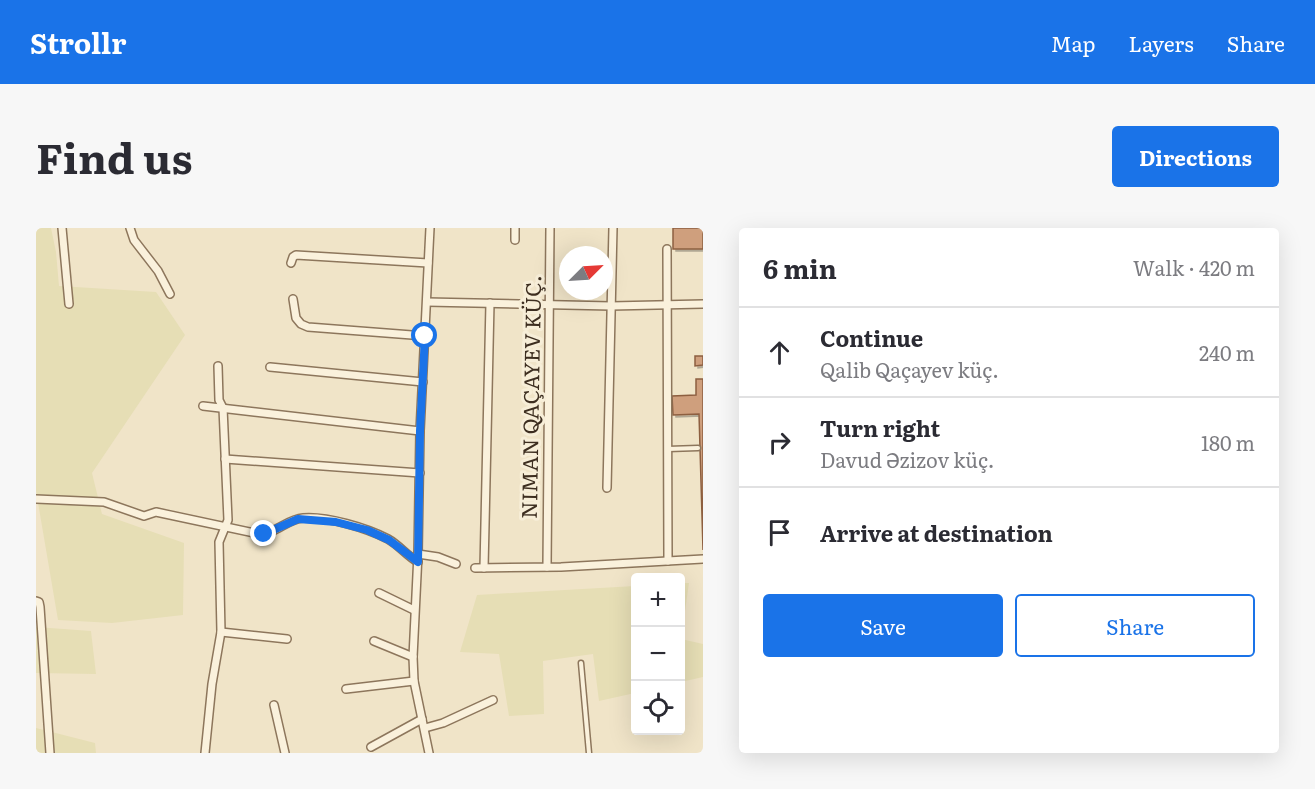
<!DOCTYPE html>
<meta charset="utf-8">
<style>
:root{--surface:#fff;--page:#f7f7f7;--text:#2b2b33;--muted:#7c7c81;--line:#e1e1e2;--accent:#1a73e8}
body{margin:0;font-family:Literata,serif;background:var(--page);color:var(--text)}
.controls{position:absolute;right:18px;bottom:18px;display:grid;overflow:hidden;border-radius:6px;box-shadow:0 6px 24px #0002}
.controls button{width:54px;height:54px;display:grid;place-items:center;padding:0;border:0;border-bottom:2px solid var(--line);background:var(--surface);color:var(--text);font:30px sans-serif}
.compass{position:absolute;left:523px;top:18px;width:54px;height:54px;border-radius:50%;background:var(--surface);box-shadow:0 6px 24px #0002;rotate:66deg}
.stop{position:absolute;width:18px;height:18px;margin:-14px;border:4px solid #1a73e8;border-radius:50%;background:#fff}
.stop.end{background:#1a73e8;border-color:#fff;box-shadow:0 2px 6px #0008}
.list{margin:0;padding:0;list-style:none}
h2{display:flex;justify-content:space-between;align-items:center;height:78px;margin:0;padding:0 24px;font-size:26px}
h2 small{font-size:20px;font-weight:400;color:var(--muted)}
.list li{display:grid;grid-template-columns:39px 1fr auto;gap:18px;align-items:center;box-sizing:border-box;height:90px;padding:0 24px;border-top:2px solid var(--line)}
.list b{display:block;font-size:22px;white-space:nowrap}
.list p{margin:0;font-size:20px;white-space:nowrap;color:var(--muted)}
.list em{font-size:20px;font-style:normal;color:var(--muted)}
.actions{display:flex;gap:12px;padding:18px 24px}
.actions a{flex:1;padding:14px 0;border:2px solid var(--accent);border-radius:6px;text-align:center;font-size:21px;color:var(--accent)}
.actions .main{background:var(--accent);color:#fff}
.icon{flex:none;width:33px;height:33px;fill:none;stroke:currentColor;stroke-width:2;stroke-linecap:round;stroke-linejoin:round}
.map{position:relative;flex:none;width:667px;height:525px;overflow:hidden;border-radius:6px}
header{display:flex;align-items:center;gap:36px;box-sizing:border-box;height:84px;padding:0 30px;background:var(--accent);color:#fff}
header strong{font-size:28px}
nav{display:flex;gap:33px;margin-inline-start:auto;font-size:21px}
.intro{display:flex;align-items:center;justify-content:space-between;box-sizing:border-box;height:144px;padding:0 36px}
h1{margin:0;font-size:42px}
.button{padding:15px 27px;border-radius:6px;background:var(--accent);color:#fff;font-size:21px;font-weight:700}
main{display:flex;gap:36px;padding:0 36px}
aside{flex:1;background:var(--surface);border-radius:6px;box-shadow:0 6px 24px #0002}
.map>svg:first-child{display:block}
.farmland{fill:#e6deb5}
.building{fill:#cf9f7d;stroke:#8d5f41;stroke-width:1.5;filter:url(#shadow)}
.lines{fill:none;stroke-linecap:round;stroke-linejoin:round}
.lane-casing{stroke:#8d765c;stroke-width:7}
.street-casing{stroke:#8d765c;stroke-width:10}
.lane{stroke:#faf1dc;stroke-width:4}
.street{stroke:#faf1dc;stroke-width:7}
.route{stroke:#1a73e8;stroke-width:8}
.labels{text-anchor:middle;stroke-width:6;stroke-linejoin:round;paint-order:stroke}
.street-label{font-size:21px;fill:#3d2e20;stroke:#f7eed8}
</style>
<header>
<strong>Strollr</strong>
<nav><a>Map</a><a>Layers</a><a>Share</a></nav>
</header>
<div class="intro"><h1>Find us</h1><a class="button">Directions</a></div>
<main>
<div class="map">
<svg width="667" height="525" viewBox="0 0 667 525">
<defs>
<filter id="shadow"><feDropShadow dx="3" dy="2" stdDeviation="0" flood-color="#0004"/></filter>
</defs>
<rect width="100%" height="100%" fill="#f0e4c8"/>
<g class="farmland">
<polygon points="0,0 15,0 20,24 23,58 120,64 149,107 56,245 66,286 148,315 147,387 76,395 22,392 0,263"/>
<polygon points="645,355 653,355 645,411 667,416 667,449 645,454"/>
<polygon points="599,358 599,465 563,473 557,426 507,433 508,486 473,488 463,426 424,424 441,367"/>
<polygon points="0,399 55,403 60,446 0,445"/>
<polygon points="0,500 59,515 60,525 0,525"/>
</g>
<g class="building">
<rect x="637" y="0" width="30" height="21"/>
<polygon points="659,128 667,128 667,137 659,138"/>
<polygon points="660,151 667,151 667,322 663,186 637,187 636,168 660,167"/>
</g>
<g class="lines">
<g class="lane-casing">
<g id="lane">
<polyline points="632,221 662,220"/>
<polyline points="545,435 553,525"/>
</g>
</g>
<g class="street-casing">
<g id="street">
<polyline points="26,0 33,76"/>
<polyline points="94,0 98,12 122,43 134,66"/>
<polyline points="479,0 479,12"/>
<polyline points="631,21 632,333"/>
<polyline points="255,35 257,29 260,27 392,35"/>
<polyline points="257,71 260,90 265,96 272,99 389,108"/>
<polyline points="391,74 575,78 667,76"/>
<polyline points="234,139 387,154"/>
<polyline points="167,178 384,203"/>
<polyline points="189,231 384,245"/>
<polyline points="571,260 577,0"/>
<path d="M0,271L68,274L108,288L120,284L223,306C240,306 251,291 267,290C291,288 331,300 352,311C363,317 371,328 382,334"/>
<polyline points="382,326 402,329 420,336"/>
<polyline points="511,339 514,0"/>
<polyline points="439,340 525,339 667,331"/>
<polyline points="448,340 454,75"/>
<polyline points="343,365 378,382"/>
<polyline points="0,373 3,374 4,379 14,525"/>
<polyline points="185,404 251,411"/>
<polyline points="338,413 377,429"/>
<polyline points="310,461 378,453"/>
<polyline points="238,477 249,525"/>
<polyline points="389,500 407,495 457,472"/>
<polyline points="335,519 386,491"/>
<polyline points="169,525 176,456 185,404 183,314 192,292 187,180 183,172 182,138"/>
<polyline points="393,525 378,453 377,429 382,326 384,203 394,0"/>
</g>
</g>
<use href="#lane" class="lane"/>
<use href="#street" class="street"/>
</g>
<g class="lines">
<polyline class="route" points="228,306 262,291 300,294 331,302 353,312 382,334 384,203 389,108"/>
</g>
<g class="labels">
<g class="street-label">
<text transform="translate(496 169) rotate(-89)" y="7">NIMAN QAÇAYEV KÜÇ.</text>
</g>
</g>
</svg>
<div class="controls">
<button>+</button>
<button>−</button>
<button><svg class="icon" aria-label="locate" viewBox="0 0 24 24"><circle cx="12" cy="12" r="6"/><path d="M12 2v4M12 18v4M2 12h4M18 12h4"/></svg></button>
</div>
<svg class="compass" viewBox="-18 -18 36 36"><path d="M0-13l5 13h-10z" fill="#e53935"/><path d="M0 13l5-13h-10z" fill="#7c7c81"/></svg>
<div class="stop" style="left:389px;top:108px"></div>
<div class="stop end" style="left:228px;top:306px"></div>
</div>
<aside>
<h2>6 min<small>Walk · 420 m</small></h2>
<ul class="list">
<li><svg class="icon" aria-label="ahead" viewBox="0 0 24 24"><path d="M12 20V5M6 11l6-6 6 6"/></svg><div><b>Continue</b><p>Qalib Qaçayev küç.</p></div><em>240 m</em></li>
<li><svg class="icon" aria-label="right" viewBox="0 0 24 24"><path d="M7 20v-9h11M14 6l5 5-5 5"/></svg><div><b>Turn right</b><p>Davud Əzizov küç.</p></div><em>180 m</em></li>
<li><svg class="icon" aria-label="arrive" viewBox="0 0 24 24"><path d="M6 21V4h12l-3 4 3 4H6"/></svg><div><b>Arrive at destination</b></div></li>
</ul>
<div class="actions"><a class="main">Save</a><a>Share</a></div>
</aside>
</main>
